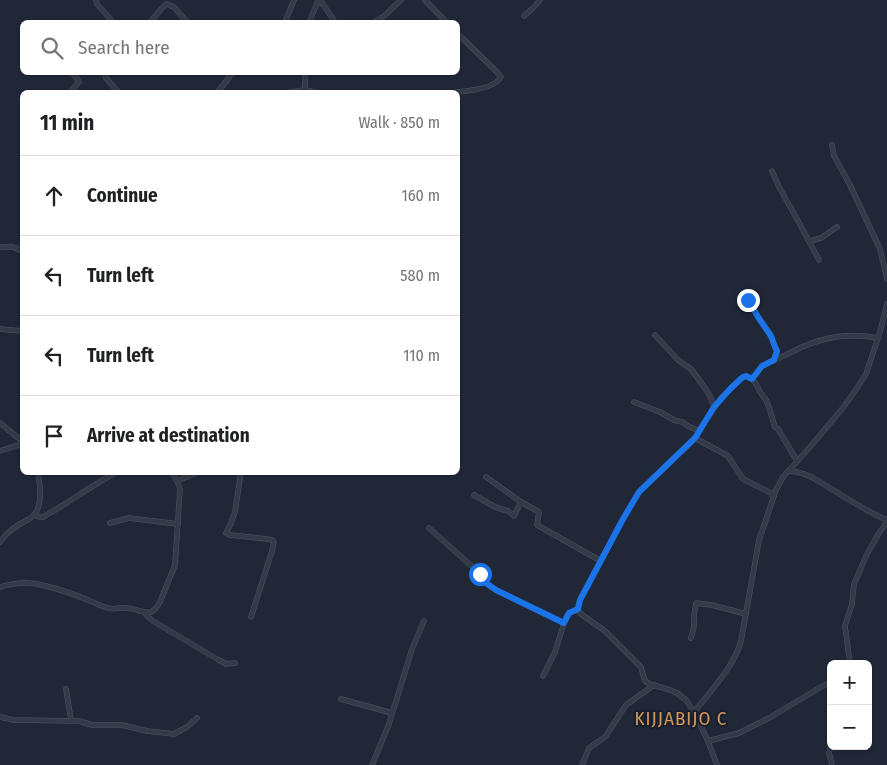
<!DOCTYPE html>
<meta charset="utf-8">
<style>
:root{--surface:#fff;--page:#f2f2f2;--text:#202124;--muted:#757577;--line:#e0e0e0}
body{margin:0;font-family:"Fira Sans Condensed",sans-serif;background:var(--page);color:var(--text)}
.controls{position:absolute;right:15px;bottom:15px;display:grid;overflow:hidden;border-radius:8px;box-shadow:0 1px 4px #0004}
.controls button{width:45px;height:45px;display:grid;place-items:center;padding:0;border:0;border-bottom:1px solid var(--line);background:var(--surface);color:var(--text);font:25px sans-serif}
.stop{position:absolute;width:15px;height:15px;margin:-11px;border:4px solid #1a73e8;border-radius:50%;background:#fff}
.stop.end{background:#1a73e8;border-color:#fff;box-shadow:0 1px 5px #0008}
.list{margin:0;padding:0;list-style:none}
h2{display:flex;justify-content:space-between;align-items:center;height:65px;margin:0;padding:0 20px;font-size:21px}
h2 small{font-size:16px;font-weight:400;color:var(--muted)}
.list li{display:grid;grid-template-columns:32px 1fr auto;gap:15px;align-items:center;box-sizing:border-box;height:80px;padding:0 20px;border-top:1px solid var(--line)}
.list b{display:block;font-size:19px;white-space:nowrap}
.list em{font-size:16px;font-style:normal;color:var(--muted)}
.icon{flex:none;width:28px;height:28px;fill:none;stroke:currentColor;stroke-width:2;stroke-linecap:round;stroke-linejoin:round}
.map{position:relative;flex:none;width:887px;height:765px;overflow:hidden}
.search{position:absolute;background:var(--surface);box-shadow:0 1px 4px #0004;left:20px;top:20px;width:440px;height:55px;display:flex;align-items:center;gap:12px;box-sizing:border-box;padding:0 18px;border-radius:8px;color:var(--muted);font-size:19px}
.panel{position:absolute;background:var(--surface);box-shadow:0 1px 4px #0004;left:20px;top:90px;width:440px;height:385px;border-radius:8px}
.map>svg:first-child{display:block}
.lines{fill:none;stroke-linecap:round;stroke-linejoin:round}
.minor-casing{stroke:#4e5563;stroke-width:5.5}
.minor{stroke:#333a48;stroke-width:4.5}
.route{stroke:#1a73e8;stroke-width:6}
.labels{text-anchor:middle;stroke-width:4;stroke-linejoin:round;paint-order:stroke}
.quarter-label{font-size:19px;letter-spacing:1px;fill:#d49859;stroke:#191f2c}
</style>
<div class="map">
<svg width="887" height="765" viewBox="0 0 887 765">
<rect width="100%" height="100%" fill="#202838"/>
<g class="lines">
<g class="minor-casing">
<g id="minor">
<polyline points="96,0 97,4 113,22"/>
<polyline points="320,0 335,22"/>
<polyline points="425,0 446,22"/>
<polyline points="524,16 534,7 540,0"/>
<polyline points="150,22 163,7 167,4 174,7 187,22"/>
<polyline points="285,22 294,0"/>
<polyline points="309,22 317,4 318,0"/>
<polyline points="374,22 384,16 401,0"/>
<polyline points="104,72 106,78 118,92"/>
<polyline points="305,72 305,90"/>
<polyline points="70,92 79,82 78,80 72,72"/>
<polyline points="218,92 233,72"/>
<polyline points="290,92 305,90 315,92"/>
<path d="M457,92C469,91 495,88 501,77L497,72L458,34"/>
<polyline points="832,145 834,156 850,185 880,249 887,279"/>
<polyline points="772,171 779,187 797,219 819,260"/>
<polyline points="810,241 821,238 837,227"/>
<polyline points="0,247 13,247 22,251"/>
<polyline points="746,292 758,317 771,336 775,347 777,351 774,360"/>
<polyline points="0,329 22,331"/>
<polyline points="655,335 678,360 691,369 705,388 710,396 714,407"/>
<path d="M752,379L762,366L770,362C781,358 791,352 802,347C828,336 849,333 878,338"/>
<polyline points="634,402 660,412 674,420 682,422 688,426 699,431"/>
<polyline points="0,423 22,441"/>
<polyline points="695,438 728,456 743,479 771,493 773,497"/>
<polyline points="0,451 22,444"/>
<path d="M788,471C810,472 820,483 838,493C854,503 870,513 887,520"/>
<polyline points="241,472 235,512 231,523 226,533 230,535 267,539 272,540 274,542 272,551 251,617"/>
<polyline points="486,477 521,502"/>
<polyline points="177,481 198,472"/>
<polyline points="474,495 495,507 508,511 514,516 521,502 539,512 537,525 601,561"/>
<path d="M34,515L39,517H43C69,503 92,485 117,472"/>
<polyline points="110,523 129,518 178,524"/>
<polyline points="429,528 477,571 486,583 496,590 564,623"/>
<path d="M0,542C5,535 10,530 17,526C22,522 30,520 34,515C43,505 40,485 38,472"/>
<path d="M0,587C13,583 29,582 42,585C58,589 75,594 90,601C96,603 102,607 108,608C114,610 121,607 127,608C142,609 150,621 160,602L175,565L180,489L178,483L172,472"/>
<polyline points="577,609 581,614 605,631 641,667 644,678 646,682 650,684 670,690 677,693 686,700 694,712"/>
<polyline points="145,613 147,616 153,621 217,659 226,664 235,663"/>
<path d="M691,638C692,633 694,629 694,625C694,617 694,610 696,603L712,605L746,614"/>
<polyline points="850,664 845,626 852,604 854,584 867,554 879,533 887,522"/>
<path d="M543,676L555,652L564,623L567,615L577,609L580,600L623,519L639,492L695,438L704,423L721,398L740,379L746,376C754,379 756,383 759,390C761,394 764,397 766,400C770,408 772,419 775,427L778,429L781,434L797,461"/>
<polyline points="66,689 71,720"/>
<polyline points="341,699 392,713"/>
<polyline points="0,717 13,720 79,721 92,725 122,725 147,731 174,734 187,727 197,718"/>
<polyline points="708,741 739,733 769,718 831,681"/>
<polyline points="831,744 829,753 832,765"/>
<polyline points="372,765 389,724 412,649 424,621"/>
<polyline points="582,765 589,748 605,737 626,705 654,685"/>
<path d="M717,765L708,741L694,712C710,692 735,665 741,641L759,540L776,490L783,477L810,447L842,409L855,391L866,374L880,332L887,304"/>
</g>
</g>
<use href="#minor" class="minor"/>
</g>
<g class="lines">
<polyline class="route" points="480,574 486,583 496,590 564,623 569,613 578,609 580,600 623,519 639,492 695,438 714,407 731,388 743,377 746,376 752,379 762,366 774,360 777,351 775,347 771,336 758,317 748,300"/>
</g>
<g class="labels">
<g class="quarter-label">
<text x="681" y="725">KIJJABIJO C</text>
</g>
</g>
</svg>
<div class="controls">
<button>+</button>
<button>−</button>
</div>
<div class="stop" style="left:480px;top:574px"></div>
<div class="stop end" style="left:748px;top:300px"></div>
<div class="search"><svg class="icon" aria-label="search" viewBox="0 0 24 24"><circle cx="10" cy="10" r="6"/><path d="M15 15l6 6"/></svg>Search here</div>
<section class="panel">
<h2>11 min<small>Walk · 850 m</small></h2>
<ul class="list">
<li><svg class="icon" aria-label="ahead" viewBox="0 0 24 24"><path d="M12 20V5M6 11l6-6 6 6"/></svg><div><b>Continue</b></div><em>160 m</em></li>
<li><svg class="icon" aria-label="left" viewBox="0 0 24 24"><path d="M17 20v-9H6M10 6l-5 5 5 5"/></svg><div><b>Turn left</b></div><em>580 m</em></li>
<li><svg class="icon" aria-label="left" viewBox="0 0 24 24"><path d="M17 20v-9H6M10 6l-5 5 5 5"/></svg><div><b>Turn left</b></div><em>110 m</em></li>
<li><svg class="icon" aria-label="arrive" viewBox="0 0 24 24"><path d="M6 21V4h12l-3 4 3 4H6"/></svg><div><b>Arrive at destination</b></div></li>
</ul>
</section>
</div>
